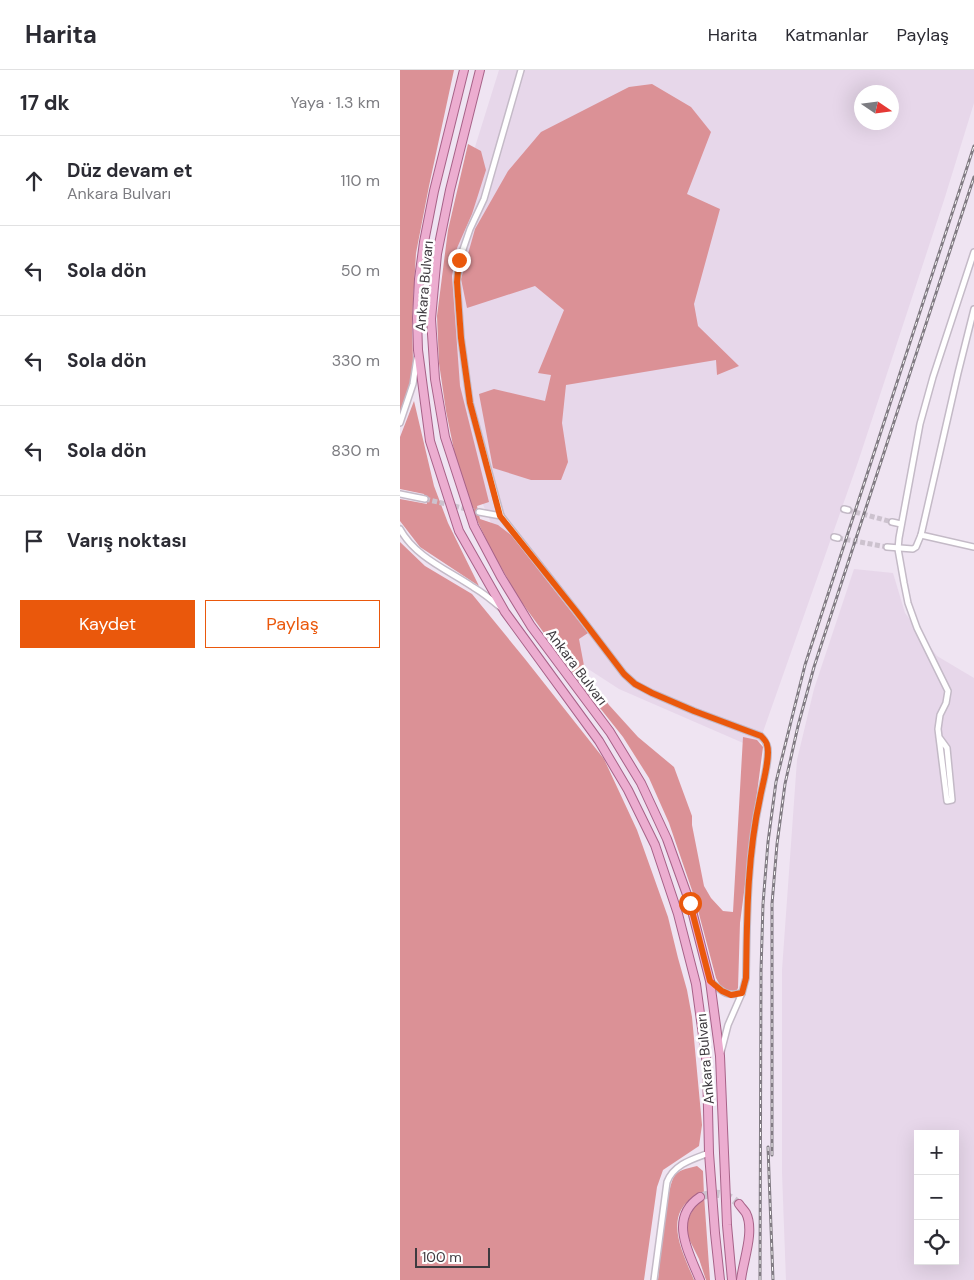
<!DOCTYPE html>
<html lang="tr">
<meta charset="utf-8">
<style>
:root{--surface:#fff;--page:#f2f2f3;--text:#2b2b33;--muted:#7c7c81;--line:#e1e1e2;--accent:#ea580c}
body{margin:0;font-family:"DM Sans",sans-serif;background:var(--page);color:var(--text)}
.controls{position:absolute;right:15px;bottom:15px;display:grid;overflow:hidden;border-radius:0px;box-shadow:0 5px 20px #0002}
.controls button{width:45px;height:45px;display:grid;place-items:center;padding:0;border:0;border-bottom:1px solid var(--line);background:var(--surface);color:var(--text);font:25px sans-serif}
.compass{position:absolute;left:454px;top:15px;width:45px;height:45px;border-radius:50%;background:var(--surface);box-shadow:0 5px 20px #0002;rotate:103deg}
.scale{position:absolute;left:15px;bottom:12px;width:75px;box-sizing:border-box;padding-left:5px;border:2px solid #3e3a3f;border-top:0;font-size:14px;line-height:18px;white-space:nowrap;color:#3e3a3f;-webkit-text-stroke:4px #fff;paint-order:stroke}
.stop{position:absolute;width:15px;height:15px;margin:-11px;border:4px solid #ea580c;border-radius:50%;background:#fff}
.stop.end{background:#ea580c;border-color:#fff;box-shadow:0 1px 5px #0008}
.list{margin:0;padding:0;list-style:none}
h2{display:flex;justify-content:space-between;align-items:center;height:65px;margin:0;padding:0 20px;font-size:21px}
h2 small{font-size:16px;font-weight:400;color:var(--muted)}
.list li{display:grid;grid-template-columns:32px 1fr auto;gap:15px;align-items:center;box-sizing:border-box;height:90px;padding:0 20px;border-top:1px solid var(--line)}
.list b{display:block;font-size:19px;white-space:nowrap}
.list p{margin:0;font-size:16px;white-space:nowrap;color:var(--muted)}
.list em{font-size:16px;font-style:normal;color:var(--muted)}
.actions{display:flex;gap:10px;padding:15px 20px}
.actions a{flex:1;padding:11px 0;border:1px solid var(--accent);border-radius:0px;text-align:center;font-size:18px;color:var(--accent)}
.actions .main{background:var(--accent);color:#fff}
.icon{flex:none;width:28px;height:28px;fill:none;stroke:currentColor;stroke-width:2;stroke-linecap:round;stroke-linejoin:round}
.map{position:relative;flex:none;width:574px;height:1210px;overflow:hidden}
header{display:flex;align-items:center;gap:30px;box-sizing:border-box;height:70px;padding:0 25px;background:var(--surface);border-bottom:1px solid var(--line)}
header strong{font-size:24px}
nav{display:flex;gap:28px;margin-inline-start:auto;font-size:18px}
main{display:flex}
aside{flex:1;background:var(--surface)}
.map>svg:first-child{display:block}
.built{fill:#e7d7ea;fill-rule:evenodd}
.forest{fill:#db9196}
.lines{fill:none;stroke-linecap:round;stroke-linejoin:round}
.minor-tunnel{stroke:#ccc2ce;stroke-width:5;stroke-dasharray:5 2.5;stroke-linecap:butt}
.primary-tunnel{stroke:#ccc2ce;stroke-width:8;stroke-dasharray:8 4;stroke-linecap:butt}
.minor-casing{stroke:#c4bac7;stroke-width:8}
.primary-casing{stroke:#a76288;stroke-width:10}
.minor{stroke:#fff;stroke-width:5}
.primary{stroke:#ecadd0;stroke-width:8}
.rail-casing{stroke:#817b83;stroke-width:3}
.rail{stroke:#fff;stroke-width:1;stroke-dasharray:4;stroke-linecap:butt}
.route{stroke:#ea580c;stroke-width:6}
.labels{text-anchor:middle;stroke-width:5;stroke-linejoin:round;paint-order:stroke}
.street-label{font-size:14px;fill:#3e3a3f;stroke:#fff}
</style>
<header>
<strong>Harita</strong>
<nav><a>Harita</a><a>Katmanlar</a><a>Paylaş</a></nav>
</header>
<main>
<aside>
<h2>17 dk<small>Yaya · 1.3 km</small></h2>
<ul class="list">
<li><svg class="icon" aria-label="ahead" viewBox="0 0 24 24"><path d="M12 20V5M6 11l6-6 6 6"/></svg><div><b>Düz devam et</b><p>Ankara Bulvarı</p></div><em>110 m</em></li>
<li><svg class="icon" aria-label="left" viewBox="0 0 24 24"><path d="M17 20v-9H6M10 6l-5 5 5 5"/></svg><div><b>Sola dön</b></div><em>50 m</em></li>
<li><svg class="icon" aria-label="left" viewBox="0 0 24 24"><path d="M17 20v-9H6M10 6l-5 5 5 5"/></svg><div><b>Sola dön</b></div><em>330 m</em></li>
<li><svg class="icon" aria-label="left" viewBox="0 0 24 24"><path d="M17 20v-9H6M10 6l-5 5 5 5"/></svg><div><b>Sola dön</b></div><em>830 m</em></li>
<li><svg class="icon" aria-label="arrive" viewBox="0 0 24 24"><path d="M6 21V4h12l-3 4 3 4H6"/></svg><div><b>Varış noktası</b></div></li>
</ul>
<div class="actions"><a class="main">Kaydet</a><a>Paylaş</a></div>
</aside>
<div class="map">
<svg width="574" height="1210" viewBox="0 0 574 1210">
<rect width="100%" height="100%" fill="#efe4f2"/>
<g class="built">
<path d="M99,0H574V33L545,127L458,392L357,679L219,619L182,595L107,489L62,387L44,214L70,93ZM462,22H492V52H462Z"/>
<path d="M454,499L493,503L505,543L537,586L574,608V1210H386L382,1103V900L397,690L414,619ZM518,1064H555V1191H518Z"/>
</g>
<g class="forest">
<polygon points="0,0 54,0 29,116 16,183 12,252 13,292 9,321 0,348"/>
<polygon points="252,14 291,37 311,62 287,124 320,139 294,234 298,256 339,296 317,305 316,290 166,315 162,353 168,392 161,410 131,410 93,398 79,324 94,319 145,331 151,305 138,303 164,240 135,216 67,238 61,209 75,159 108,101 141,62 229,17"/>
<path d="M68,74L81,81L86,100L72,144L57,178L52,206L60,316L89,432L77,436L80,449L98,455L111,465L188,563L179,569L185,601L209,635L238,667L274,697L292,746V755L304,816L311,828L323,841L333,842L343,667L357,670L363,677L340,853L338,918L335,923C325,923 320,916 316,908L295,829L269,753L249,708L223,667L181,614L120,530L92,482L69,433L55,385L46,341L39,293L37,246L48,160Z"/>
<polygon points="14,331 34,416 48,453 79,516 20,477 0,451 0,429 27,434 24,424 0,419 0,367"/>
<polygon points="0,472 25,496 72,524 125,589 204,689 237,760 268,847 278,888 287,920 292,947 302,1055 299,1076 263,1100 257,1117 244,1210 0,1210"/>
<path d="M297,1096L303,1101L304,1125L310,1210H306L299,1189L288,1167L286,1156L289,1147L295,1136L297,1125C261,1144 283,1183 294,1210H258C260,1192 266,1116 275,1105C281,1099 289,1098 297,1096Z"/>
</g>
<g class="lines">
<g class="minor-tunnel">
<polyline points="25,429 79,442"/>
<polyline points="448,440 492,452"/>
<polyline points="438,468 487,477"/>
</g>
<path class="primary-tunnel" d="M300,1127C315,1121 327,1123 339,1134"/>
<g class="minor-casing">
<g id="minor">
<path d="M121,0L84,129L70,159L59,191L57,212L61,268L70,333L101,446L176,541L224,604L235,614L252,623L294,641L361,666C363,668 366,672 367,675C371,686 362,716 360,728C347,787 347,848 346,908L342,923L328,955L321,982"/>
<polyline points="574,239 558,303 521,465 574,477"/>
<polyline points="0,353 13,314 17,288"/>
<polyline points="0,424 25,429"/>
<polyline points="444,439 448,440"/>
<polyline points="79,442 101,446"/>
<polyline points="492,452 501,454"/>
<path d="M0,459C15,487 48,500 73,517C83,523 92,530 101,538"/>
<polyline points="434,467 438,468"/>
<polyline points="487,477 513,479 516,477 521,465"/>
<polyline points="539,667 547,678 552,730 547,731 538,659 540,645 546,633 548,621 517,558 508,533 504,513 498,479 499,468 520,354 533,307 574,182"/>
<path d="M310,911C322,921 325,927 342,923"/>
<path d="M254,1210L267,1112C274,1094 293,1089 309,1083"/>
</g>
</g>
<g class="primary-casing">
<g id="primary">
<polyline points="64,0 34,121 24,172 19,209 17,248 18,280 30,371 59,461 105,542 199,671 228,720 255,775 278,844 296,914 307,995 309,1083 315,1163 320,1210"/>
<polyline points="80,0 50,120 37,184 31,249 35,309 45,367 74,456 101,507 131,556 210,662 241,713 267,769 290,833 310,911 320,986 327,1155 332,1210"/>
<path d="M339,1134C341,1137 344,1140 346,1143C355,1161 343,1191 341,1210"/>
<path d="M300,1210C289,1183 268,1148 300,1127"/>
</g>
</g>
<use href="#minor" class="minor"/>
<use href="#primary" class="primary"/>
<g class="rail-casing">
<g id="rail">
<polyline points="368,1077 373,1210"/>
<polyline points="372,1085 372,834 377,774 385,714 398,656 414,597 574,107"/>
<polyline points="360,1210 361,901 363,834 368,772 376,712 405,595 574,76"/>
</g>
</g>
<use href="#rail" class="rail"/>
</g>
<g class="lines">
<path class="route" d="M59,190L57,212L61,268L70,333L100,446L176,541L224,604L235,614L252,623L294,641L361,666C363,668 367,672 367,675C371,686 362,716 360,728C347,787 347,848 346,908L342,923L331,925L322,921L310,911L290,833"/>
</g>
<g class="labels">
<g class="street-label">
<text transform="translate(24 216) rotate(-85)" y="5">Ankara Bulvarı</text>
<text transform="translate(177 597) rotate(53)" y="5">Ankara Bulvarı</text>
<text transform="translate(305 989) rotate(-95)" y="5">Ankara Bulvarı</text>
</g>
</g>
</svg>
<div class="controls">
<button>+</button>
<button>−</button>
<button><svg class="icon" aria-label="locate" viewBox="0 0 24 24"><circle cx="12" cy="12" r="6"/><path d="M12 2v4M12 18v4M2 12h4M18 12h4"/></svg></button>
</div>
<svg class="compass" viewBox="-18 -18 36 36"><path d="M0-13l5 13h-10z" fill="#e53935"/><path d="M0 13l5-13h-10z" fill="#7c7c81"/></svg>
<div class="scale">100 m</div>
<div class="stop" style="left:290px;top:833px"></div>
<div class="stop end" style="left:59px;top:190px"></div>
</div>
</main>
